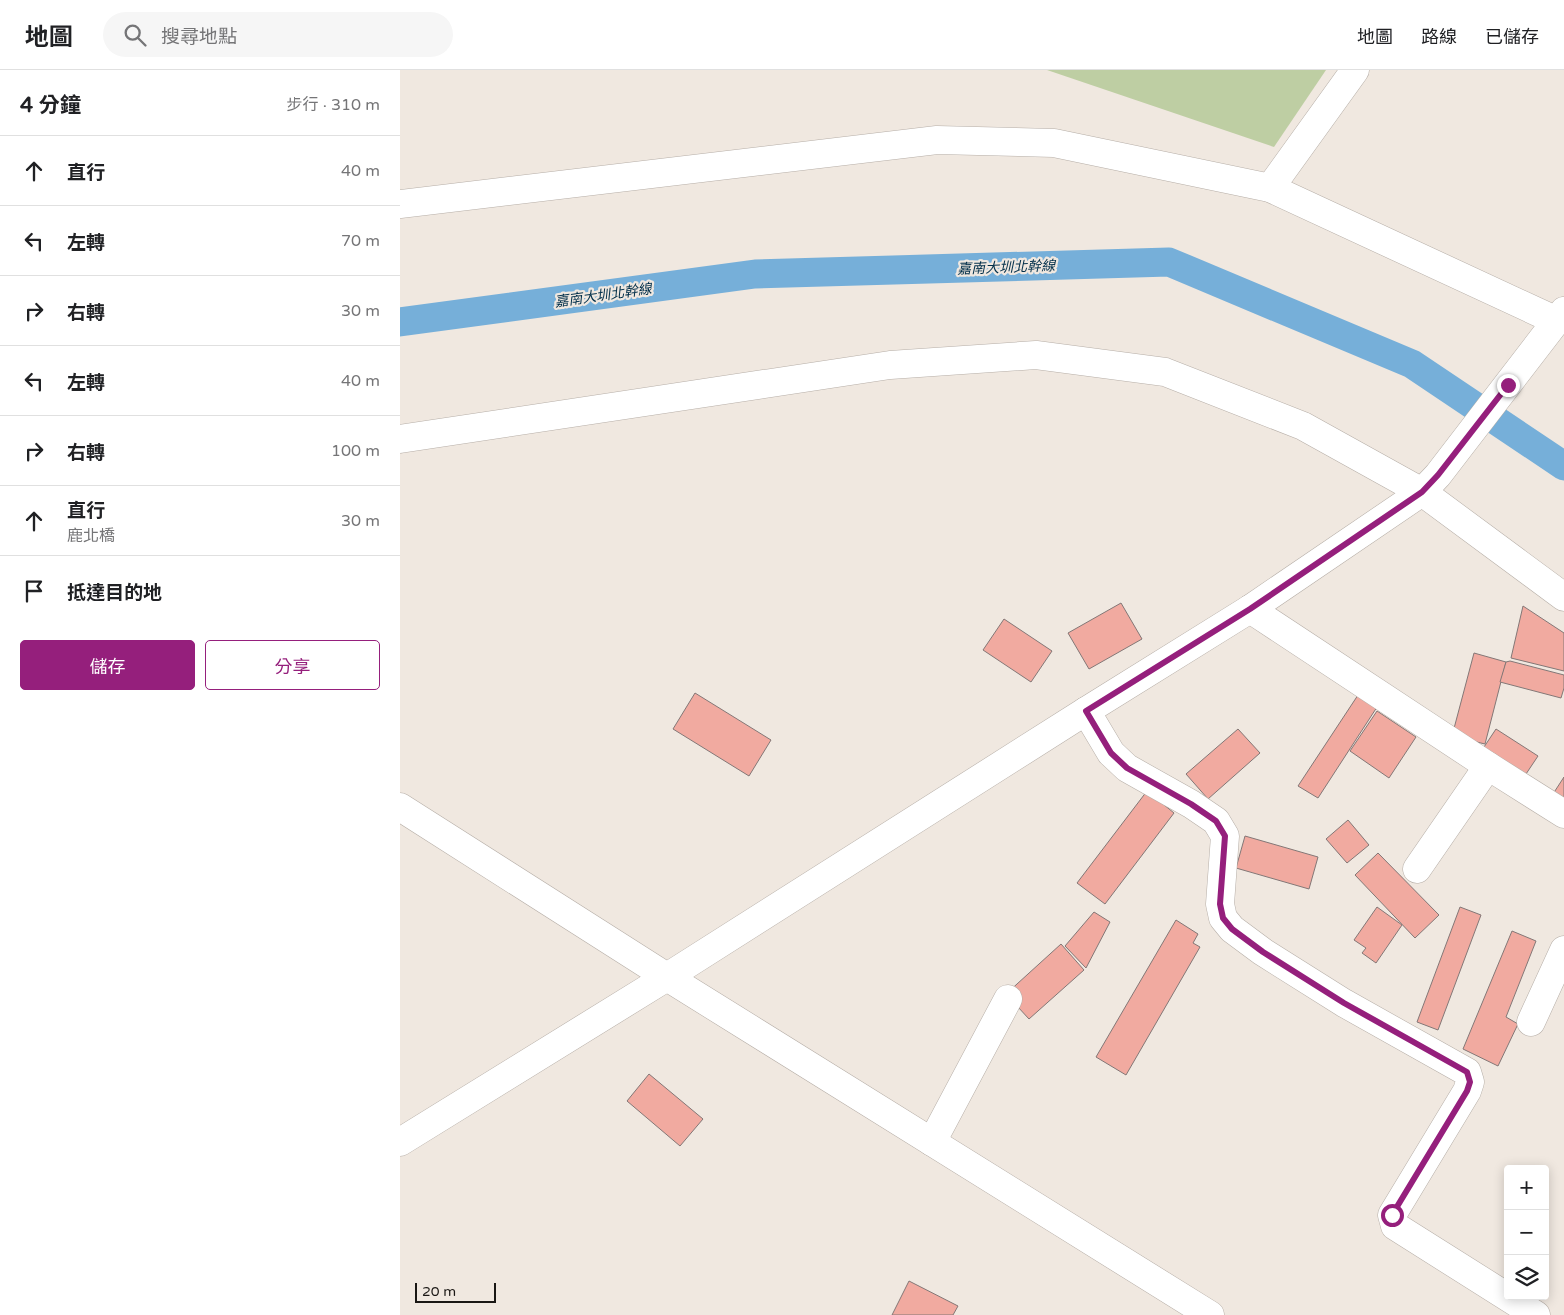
<!DOCTYPE html>
<html lang="zh-TW">
<meta charset="utf-8">
<style>
:root{--surface:#fff;--page:#f6f6f6;--text:#202124;--muted:#757577;--line:#e0e0e0;--accent:#951f7c}
body{margin:0;font-family:"Varela Round","Noto Sans TC",sans-serif;background:var(--page);color:var(--text)}
.controls{position:absolute;right:15px;bottom:15px;display:grid;overflow:hidden;border-radius:5px;box-shadow:0 2px 12px #0003}
.controls button{width:45px;height:45px;display:grid;place-items:center;padding:0;border:0;border-bottom:1px solid var(--line);background:var(--surface);color:var(--text);font:25px sans-serif}
.scale{position:absolute;left:15px;bottom:12px;width:81px;box-sizing:border-box;padding-left:5px;border:2px solid #1a1714;border-top:0;font-size:14px;line-height:18px;white-space:nowrap;color:#1a1714;-webkit-text-stroke:4px #f0e8e0;paint-order:stroke}
.stop{position:absolute;width:15px;height:15px;margin:-11px;border:4px solid #951f7c;border-radius:50%;background:#fff}
.stop.end{background:#951f7c;border-color:#fff;box-shadow:0 1px 5px #0008}
.list{margin:0;padding:0;list-style:none}
h2{display:flex;justify-content:space-between;align-items:center;height:65px;margin:0;padding:0 20px;font-size:21px}
h2 small{font-size:16px;font-weight:400;color:var(--muted)}
.list li{display:grid;grid-template-columns:32px 1fr auto;gap:15px;align-items:center;box-sizing:border-box;height:70px;padding:0 20px;border-top:1px solid var(--line)}
.list b{display:block;font-size:19px;white-space:nowrap}
.list p{margin:0;font-size:16px;white-space:nowrap;color:var(--muted)}
.list em{font-size:16px;font-style:normal;color:var(--muted)}
.actions{display:flex;gap:10px;padding:15px 20px}
.actions a{flex:1;padding:11px 0;border:1px solid var(--accent);border-radius:5px;text-align:center;font-size:18px;color:var(--accent)}
.actions .main{background:var(--accent);color:#fff}
.icon{flex:none;width:28px;height:28px;fill:none;stroke:currentColor;stroke-width:2;stroke-linecap:round;stroke-linejoin:round}
.map{position:relative;flex:none;width:1164px;height:1245px;overflow:hidden}
header{display:flex;align-items:center;gap:30px;box-sizing:border-box;height:70px;padding:0 25px;background:var(--surface);border-bottom:1px solid var(--line)}
header strong{font-size:24px}
nav{display:flex;gap:28px;margin-inline-start:auto;font-size:18px}
.search{width:350px;height:45px;background:var(--page);display:flex;align-items:center;gap:12px;box-sizing:border-box;padding:0 18px;border-radius:28px;color:var(--muted);font-size:19px}
main{display:flex}
aside{flex:1;background:var(--surface)}
.map>svg:first-child{display:block}
.green{fill:#becea3}
.lines{fill:none;stroke-linecap:round;stroke-linejoin:round}
.canal{stroke:#76afd9;stroke-width:29}
.building{fill:#f1aaa0;stroke:#837776}
.minor-casing{stroke:#b6aea7;stroke-width:29}
.major-casing{stroke:#b6aea7;stroke-width:29}
.minor{stroke:#fff;stroke-width:28}
.major{stroke:#fff;stroke-width:28}
.route{stroke:#951f7c;stroke-width:6}
.labels{text-anchor:middle;stroke-width:4.5;stroke-linejoin:round;paint-order:stroke}
.water-label{font-size:14px;font-style:italic;fill:#002e49;stroke:#f0e8e0}
</style>
<header>
<strong>地圖</strong>
<div class="search"><svg class="icon" aria-label="search" viewBox="0 0 24 24"><circle cx="10" cy="10" r="6"/><path d="M15 15l6 6"/></svg>搜尋地點</div>
<nav><a>地圖</a><a>路線</a><a>已儲存</a></nav>
</header>
<main>
<aside>
<h2>4 分鐘<small>步行 · 310 m</small></h2>
<ul class="list">
<li><svg class="icon" aria-label="ahead" viewBox="0 0 24 24"><path d="M12 20V5M6 11l6-6 6 6"/></svg><div><b>直行</b></div><em>40 m</em></li>
<li><svg class="icon" aria-label="left" viewBox="0 0 24 24"><path d="M17 20v-9H6M10 6l-5 5 5 5"/></svg><div><b>左轉</b></div><em>70 m</em></li>
<li><svg class="icon" aria-label="right" viewBox="0 0 24 24"><path d="M7 20v-9h11M14 6l5 5-5 5"/></svg><div><b>右轉</b></div><em>30 m</em></li>
<li><svg class="icon" aria-label="left" viewBox="0 0 24 24"><path d="M17 20v-9H6M10 6l-5 5 5 5"/></svg><div><b>左轉</b></div><em>40 m</em></li>
<li><svg class="icon" aria-label="right" viewBox="0 0 24 24"><path d="M7 20v-9h11M14 6l5 5-5 5"/></svg><div><b>右轉</b></div><em>100 m</em></li>
<li><svg class="icon" aria-label="ahead" viewBox="0 0 24 24"><path d="M12 20V5M6 11l6-6 6 6"/></svg><div><b>直行</b><p>鹿北橋</p></div><em>30 m</em></li>
<li><svg class="icon" aria-label="arrive" viewBox="0 0 24 24"><path d="M6 21V4h12l-3 4 3 4H6"/></svg><div><b>抵達目的地</b></div></li>
</ul>
<div class="actions"><a class="main">儲存</a><a>分享</a></div>
</aside>
<div class="map">
<svg width="1164" height="1245" viewBox="0 0 1164 1245">
<rect width="100%" height="100%" fill="#f0e8e0"/>
<polygon class="green" points="647,0 926,0 874,77"/>
<g class="lines">
<polyline class="canal" points="0,252 355,204 769,192 1012,294 1164,396"/>
</g>
<g class="building">
<polygon points="721,533 742,569 689,599 668,563"/>
<polygon points="1123,536 1164,563 1164,601 1111,588"/>
<polygon points="604,549 652,581 631,612 583,580"/>
<polygon points="1074,583 1106,592 1085,674 1052,666"/>
<polygon points="1110,591 1164,605 1164,618 1161,628 1100,612 1106,592"/>
<polygon points="960,622 979,634 918,728 898,716"/>
<polygon points="295,623 371,670 349,706 273,659"/>
<polygon points="977,641 1016,667 989,708 950,681"/>
<polygon points="838,659 860,683 808,729 786,704"/>
<polygon points="1096,659 1138,686 1124,707 1082,680"/>
<polygon points="1164,707 1164,735 1151,727"/>
<polygon points="747,721 774,743 705,834 677,813"/>
<polygon points="948,750 969,775 947,793 926,769"/>
<polygon points="845,766 918,787 909,819 836,798"/>
<polygon points="978,783 1039,845 1015,868 955,805"/>
<polygon points="977,837 1002,855 976,893 962,883 966,878 954,870"/>
<polygon points="1060,837 1081,845 1038,960 1017,952"/>
<polygon points="694,842 710,852 686,898 665,876"/>
<polygon points="776,850 798,864 793,873 800,877 726,1005 696,987"/>
<polygon points="1112,861 1136,871 1106,947 1118,954 1098,996 1063,979"/>
<polygon points="661,874 684,900 629,949 606,924"/>
<polygon points="249,1004 303,1049 280,1076 227,1031"/>
<polygon points="509,1211 558,1236 553,1245 492,1245"/>
</g>
<g class="lines">
<g class="minor-casing">
<g id="minor">
<polyline points="870,118 955,0"/>
<polyline points="0,134 537,70 654,73 870,118 1157,251"/>
<polyline points="0,369 490,295 636,285 765,302 903,356 1022,422 1164,527"/>
<polyline points="850,539 1088,696 1164,744"/>
<polyline points="686,641 711,683 727,698 791,734 816,751 825,766 820,834 823,848 832,859 863,882 944,933 1067,1002 1070,1012 1067,1021 992,1145 995,1156 1136,1245"/>
<polyline points="0,737 267,907 810,1245"/>
<polyline points="1017,799 1088,696"/>
<polyline points="1131,952 1164,880"/>
<polyline points="532,1072 608,929"/>
</g>
</g>
<g class="major-casing">
<polyline id="major" points="0,1072 267,907 686,641 850,539 1022,422 1038,405 1164,241"/>
</g>
<use href="#minor" class="minor"/>
<use href="#major" class="major"/>
</g>
<g class="lines">
<polyline class="route" points="992,1145 1067,1021 1070,1012 1067,1002 944,933 863,882 832,859 823,848 820,834 825,766 816,751 791,734 727,698 711,683 686,641 850,539 1022,422 1038,405 1108,315"/>
</g>
<g class="labels">
<g class="water-label">
<text transform="translate(606 197) rotate(-2)" y="5">嘉南大圳北幹線</text>
<text transform="translate(203 225) rotate(-8)" y="5">嘉南大圳北幹線</text>
</g>
</g>
</svg>
<div class="controls">
<button>+</button>
<button>−</button>
<button><svg class="icon" aria-label="layers" viewBox="0 0 24 24"><path d="M12 4l9 5-9 5-9-5zM3 14l9 5 9-5"/></svg></button>
</div>
<div class="scale">20 m</div>
<div class="stop" style="left:992px;top:1145px"></div>
<div class="stop end" style="left:1108px;top:315px"></div>
</div>
</main>
